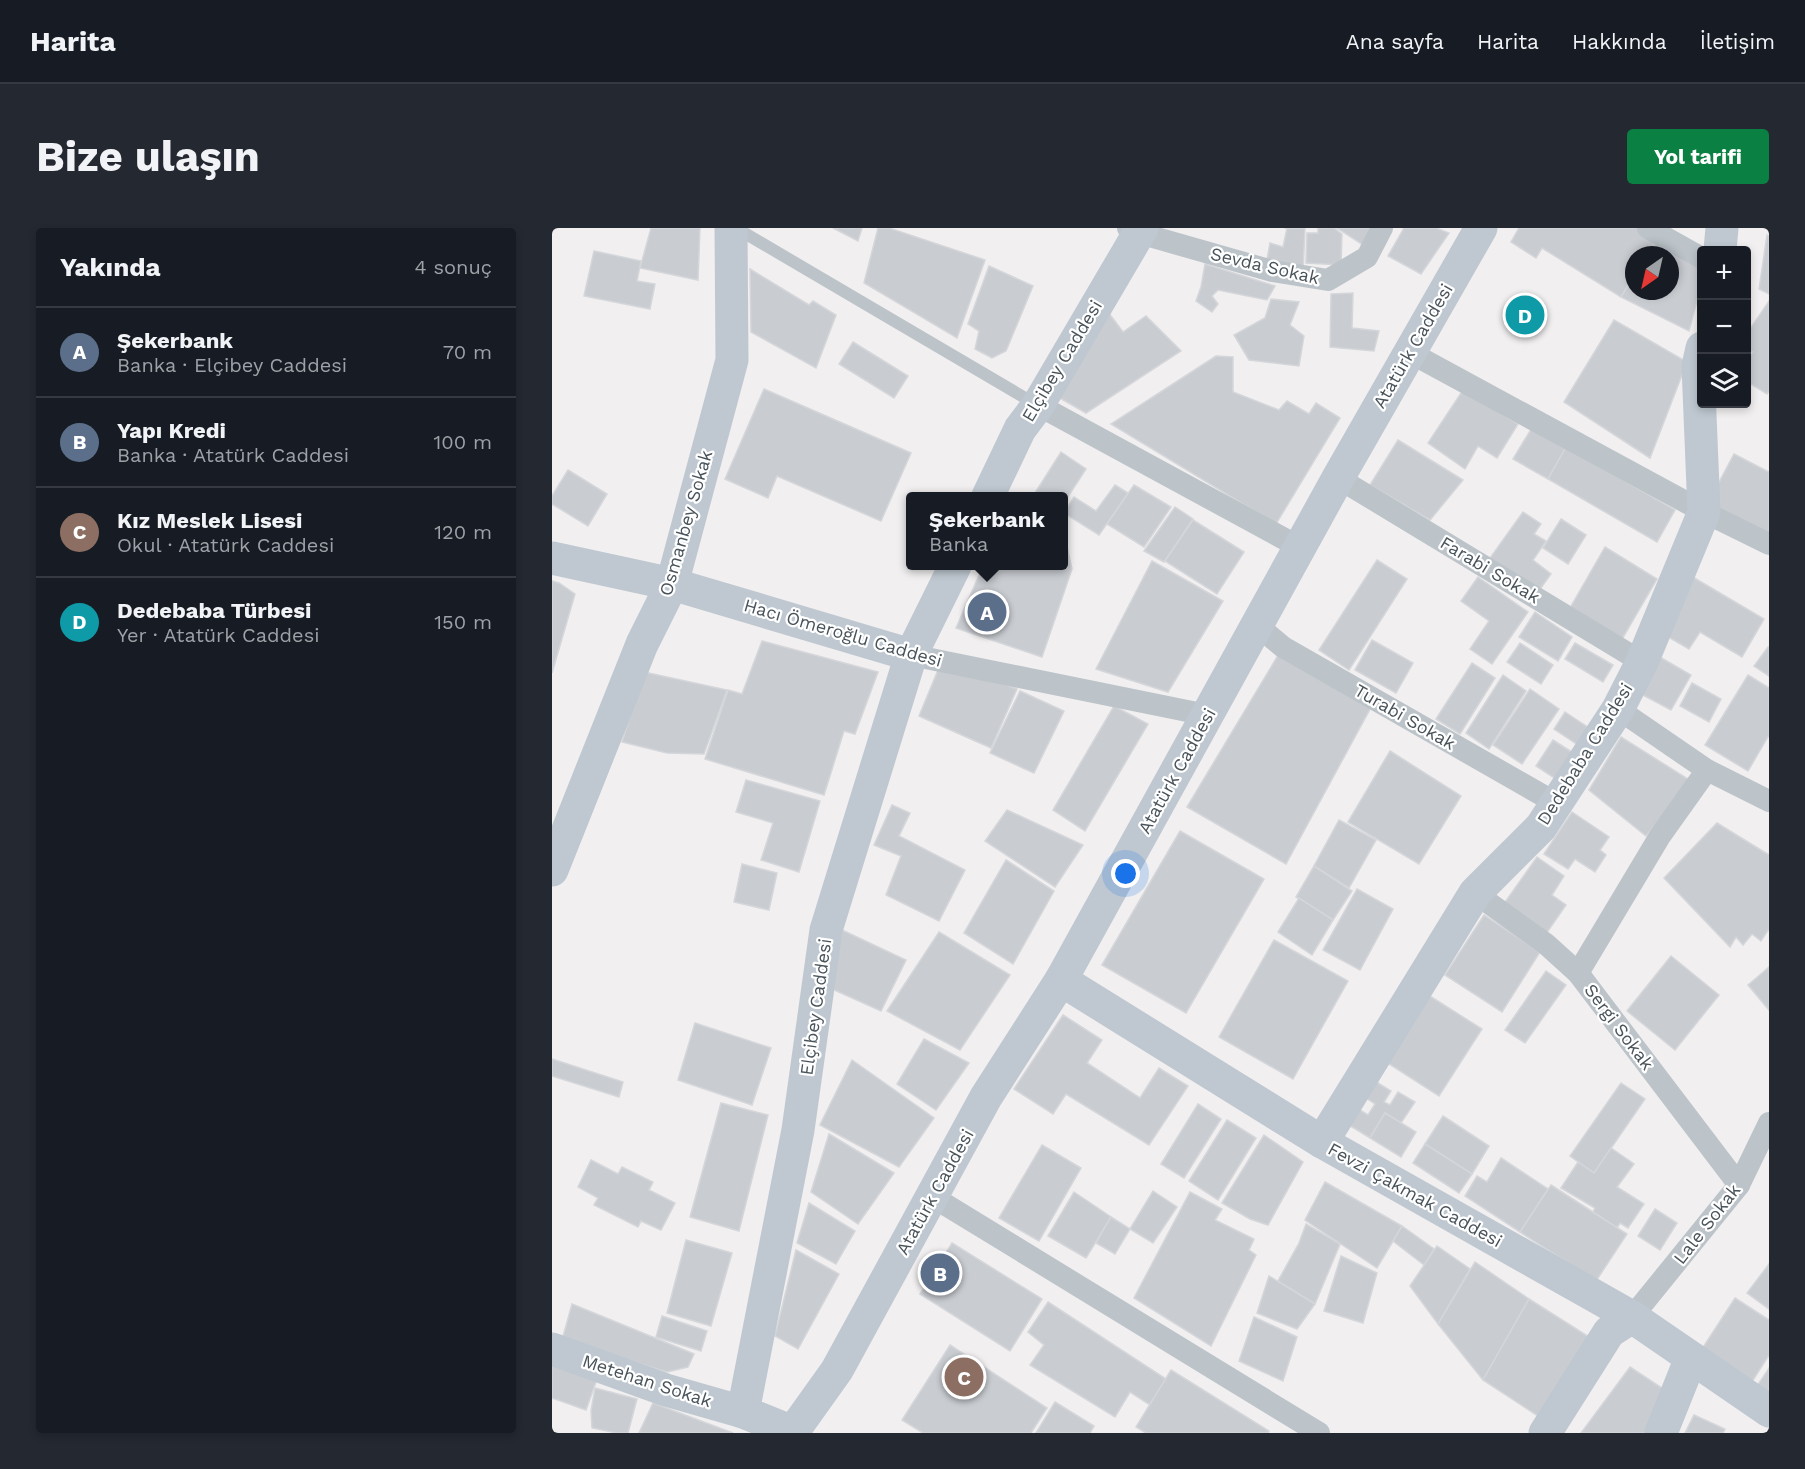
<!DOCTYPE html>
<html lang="tr">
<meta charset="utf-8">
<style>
:root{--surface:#171b24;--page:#242831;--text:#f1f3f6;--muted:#9ea1a6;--line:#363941;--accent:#0b8043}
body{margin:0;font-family:"Work Sans",sans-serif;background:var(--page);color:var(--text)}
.controls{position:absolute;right:18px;top:18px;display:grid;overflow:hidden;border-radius:6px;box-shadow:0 3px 9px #0003}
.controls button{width:54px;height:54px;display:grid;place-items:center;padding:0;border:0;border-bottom:2px solid var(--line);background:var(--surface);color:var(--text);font:30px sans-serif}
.compass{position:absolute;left:1073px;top:18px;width:54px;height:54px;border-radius:50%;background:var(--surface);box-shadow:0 3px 9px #0003;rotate:214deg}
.you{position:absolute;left:574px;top:646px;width:21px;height:21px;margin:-15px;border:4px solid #fff;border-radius:50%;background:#1a73e8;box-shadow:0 0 0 9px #1a73e833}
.badge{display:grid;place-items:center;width:39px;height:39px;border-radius:50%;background:var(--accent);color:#fff;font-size:20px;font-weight:700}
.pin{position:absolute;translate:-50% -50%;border:3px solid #fff;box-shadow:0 2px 6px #0006}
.popup{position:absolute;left:354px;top:264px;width:162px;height:78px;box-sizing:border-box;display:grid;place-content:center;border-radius:6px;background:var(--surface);filter:drop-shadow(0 2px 4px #0005);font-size:20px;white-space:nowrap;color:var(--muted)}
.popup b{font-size:22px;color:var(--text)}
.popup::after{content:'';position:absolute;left:50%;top:100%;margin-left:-12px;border:12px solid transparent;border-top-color:var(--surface)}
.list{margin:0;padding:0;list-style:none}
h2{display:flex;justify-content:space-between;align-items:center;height:78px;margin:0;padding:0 24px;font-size:26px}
h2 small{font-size:20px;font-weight:400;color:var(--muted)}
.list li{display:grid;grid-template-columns:39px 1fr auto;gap:18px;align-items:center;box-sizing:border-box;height:90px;padding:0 24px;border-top:2px solid var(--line)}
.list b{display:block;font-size:22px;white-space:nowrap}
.list p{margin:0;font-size:20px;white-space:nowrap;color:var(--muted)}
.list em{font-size:20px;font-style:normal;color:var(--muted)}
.icon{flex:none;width:33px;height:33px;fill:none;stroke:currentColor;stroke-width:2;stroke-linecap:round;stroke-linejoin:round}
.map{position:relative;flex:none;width:1217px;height:1205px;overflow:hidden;border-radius:6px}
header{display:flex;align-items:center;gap:36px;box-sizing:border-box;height:84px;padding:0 30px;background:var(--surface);border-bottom:2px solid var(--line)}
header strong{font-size:28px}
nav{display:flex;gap:33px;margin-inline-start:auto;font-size:21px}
.intro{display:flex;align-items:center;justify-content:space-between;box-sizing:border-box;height:144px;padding:0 36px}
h1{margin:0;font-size:42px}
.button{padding:15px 27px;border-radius:6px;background:var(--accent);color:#fff;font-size:21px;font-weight:700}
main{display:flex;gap:36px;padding:0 36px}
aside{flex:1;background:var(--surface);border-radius:6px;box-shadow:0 3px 9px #0003}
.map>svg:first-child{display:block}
.building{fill:#c9ccd1;stroke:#d4d6da;stroke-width:1.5}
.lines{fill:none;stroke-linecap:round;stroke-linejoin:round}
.lane{stroke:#bcc4ca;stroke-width:12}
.street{stroke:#bcc4ca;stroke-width:22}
.secondary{stroke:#bfc8d1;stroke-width:33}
.labels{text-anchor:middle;stroke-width:4.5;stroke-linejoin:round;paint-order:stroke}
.street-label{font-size:18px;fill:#49535a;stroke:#fff}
</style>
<header>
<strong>Harita</strong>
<nav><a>Ana sayfa</a><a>Harita</a><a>Hakkında</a><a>İletişim</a></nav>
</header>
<div class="intro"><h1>Bize ulaşın</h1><a class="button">Yol tarifi</a></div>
<main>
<aside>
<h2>Yakında<small>4 sonuç</small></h2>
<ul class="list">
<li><span class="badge" style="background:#5c6f8a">A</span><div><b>Şekerbank</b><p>Banka · Elçibey Caddesi</p></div><em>70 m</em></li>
<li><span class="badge" style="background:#5c6f8a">B</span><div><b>Yapı Kredi</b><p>Banka · Atatürk Caddesi</p></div><em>100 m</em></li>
<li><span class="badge" style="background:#8d6e63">C</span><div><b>Kız Meslek Lisesi</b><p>Okul · Atatürk Caddesi</p></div><em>120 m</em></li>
<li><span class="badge" style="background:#0f9aa8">D</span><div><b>Dedebaba Türbesi</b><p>Yer · Atatürk Caddesi</p></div><em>150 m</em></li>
</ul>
</aside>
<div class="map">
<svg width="1217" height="1205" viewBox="0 0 1217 1205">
<rect width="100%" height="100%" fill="#f1efef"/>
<g class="building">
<polygon points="99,0 148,0 146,52 88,40"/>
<polygon points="281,0 310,0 306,13"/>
<polygon points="326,0 337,0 433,32 405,110 312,55"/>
<polygon points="732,0 753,0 751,43 714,37 718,15 731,19 735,0"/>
<polygon points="766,0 782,0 790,6 789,37 754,35 755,5 766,5"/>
<polygon points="785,0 826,0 814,19"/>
<polygon points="852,0 884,0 897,5 869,46 836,28"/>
<polygon points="967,0 1085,0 1104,12 1095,27 1082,27 1082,48 1069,69 990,20 984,30 959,14"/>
<polygon points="1215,7 1217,8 1217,66 1207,61"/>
<polygon points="1104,12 1150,40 1150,54 1137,103 1069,69 1082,48 1082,63 1118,63 1118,27 1095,27"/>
<polygon points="42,23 89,33 85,53 103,56 98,81 32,68"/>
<polygon points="653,36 723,58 715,72 666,62 660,68 666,76 660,84 644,73 649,59"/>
<polygon points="437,38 481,58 454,123 440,130 423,121 427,103 416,96"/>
<polygon points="198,41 257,77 261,73 284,87 264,140 199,104"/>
<polygon points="801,65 800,100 827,103 822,123 778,119 779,66"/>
<polygon points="719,71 747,74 738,97 752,108 747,138 697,132 682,107 713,90"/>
<polygon points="1217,73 1217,163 1215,166 1194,153 1194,133 1201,124 1194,120 1194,107"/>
<polygon points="556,84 571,104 594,88 629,123 534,185 506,169"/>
<polygon points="1062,92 1135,134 1098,230 1012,174"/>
<polygon points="301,114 356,148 342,170 287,136"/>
<polygon points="664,128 681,129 681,164 727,182 735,173 757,186 764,175 788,190 724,296 559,196"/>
<polygon points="212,161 359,225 329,293 225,248 216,270 173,251"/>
<polygon points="911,162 966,196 945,230 926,218 913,241 876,215"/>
<polygon points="981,198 1014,219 996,251 961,231"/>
<polygon points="846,212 911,252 878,292 818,257"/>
<polygon points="1014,219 1123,282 1105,314 996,251"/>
<polygon points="509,224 534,241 512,275 512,268 489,268 483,265"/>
<polygon points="1182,226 1217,244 1217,307 1156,275"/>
<polygon points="16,242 55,266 36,298 0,276 0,268"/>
<polygon points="563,257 576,265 547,307 512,285 522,269 544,283"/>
<polygon points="582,257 619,279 592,319 555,296"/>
<polygon points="623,279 641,291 612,334 592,323"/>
<polygon points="971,284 989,296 982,306 994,313 981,332 999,346 986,364 938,330"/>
<polygon points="1009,291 1034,307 1016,336 991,320"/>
<polygon points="641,292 692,324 665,366 613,333"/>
<polygon points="512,306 520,341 490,429 404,400 431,338 512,338"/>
<polygon points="1053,319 1105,351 1069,413 1018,380"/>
<polygon points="825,332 855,351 797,442 767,422"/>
<polygon points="600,333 671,373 616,464 544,441"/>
<polygon points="1139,348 1212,391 1190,429 1148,404 1137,421 1106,403"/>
<polygon points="926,349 976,384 940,436 918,421 937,393 909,373"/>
<polygon points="0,353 7,355 23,366 0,445"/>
<polygon points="983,384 1020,409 1006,433 967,409"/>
<polygon points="820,412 861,435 844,465 803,442"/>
<polygon points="210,413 326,444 303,506 292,503 272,567 153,531 176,462 190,466"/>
<polygon points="968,415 1001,437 989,456 955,434"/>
<polygon points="1023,415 1061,437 1051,454 1013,431"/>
<polygon points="731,419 823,472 734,636 635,579"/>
<polygon points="1216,419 1217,419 1217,448 1202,438"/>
<polygon points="1106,428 1139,447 1119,482 1087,465"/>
<polygon points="920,435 943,450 908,506 884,491"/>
<polygon points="386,442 423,446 465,461 439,520 367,488"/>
<polygon points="92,444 175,462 152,526 115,525 70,514"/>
<polygon points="951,447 974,463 937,521 914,505"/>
<polygon points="1196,447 1217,460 1217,507 1196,543 1153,517"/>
<polygon points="1140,455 1169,471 1157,494 1128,478"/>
<polygon points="978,461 1007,481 970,536 941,517"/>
<polygon points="468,463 512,483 482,545 438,525"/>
<polygon points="562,478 596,496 533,603 501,582"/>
<polygon points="1013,484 1037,500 1026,517 1002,501"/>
<polygon points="1069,509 1139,553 1094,608 1037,562"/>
<polygon points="1001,512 1023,526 1007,553 984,538"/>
<polygon points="838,523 909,568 867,636 796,594"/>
<polygon points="194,552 268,573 247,644 209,632 221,595 184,584"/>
<polygon points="340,577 358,585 347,608 413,642 387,693 334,667 349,628 322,617"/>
<polygon points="455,582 531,617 503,659 433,613"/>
<polygon points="1020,584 1057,609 1048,622 1054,627 1043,644 1023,631 1016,641 992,626"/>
<polygon points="787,592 824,612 797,660 762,638"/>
<polygon points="1165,595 1217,627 1217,701 1209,713 1200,706 1191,717 1184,709 1178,719 1112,650"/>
<polygon points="628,603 712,651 634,785 550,737"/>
<polygon points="985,629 1012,648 1000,667 1014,677 994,706 951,677"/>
<polygon points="454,632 502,663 461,736 412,705"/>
<polygon points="190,636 225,645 217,682 182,674"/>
<polygon points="762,638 800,663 781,692 744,669"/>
<polygon points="805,661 841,681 808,742 771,722"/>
<polygon points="747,670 781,692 760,727 726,704"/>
<polygon points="932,687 988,724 950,784 893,747"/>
<polygon points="290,702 354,732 329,783 278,760"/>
<polygon points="387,704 458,747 408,822 335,783"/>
<polygon points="722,712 796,753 741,851 667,809"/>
<polygon points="1119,728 1167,767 1123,822 1075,783"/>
<polygon points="1217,739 1217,782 1196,757"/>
<polygon points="994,743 1014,757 973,815 953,802"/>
<polygon points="873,765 930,801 887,868 831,832"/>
<polygon points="511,787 550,812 535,835 588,870 607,840 636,858 597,917 514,866 501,886 462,861"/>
<polygon points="143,795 219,820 200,877 126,852"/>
<polygon points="372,811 417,835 384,882 345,856"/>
<polygon points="0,831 71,854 67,869 0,848"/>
<polygon points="300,832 382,890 347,939 268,897"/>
<polygon points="821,852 839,863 832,874 838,877 846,864 863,874 849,895 833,885 818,910 797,897 800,877 816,887 823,876 811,868"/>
<polygon points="1069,855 1093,871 1042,945 1018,928"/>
<polygon points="169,875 216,887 187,1003 138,989"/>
<polygon points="646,876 669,891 632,950 609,936"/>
<polygon points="833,885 864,904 849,929 818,910"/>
<polygon points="891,888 937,918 920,946 873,916"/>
<polygon points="675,892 704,910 666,972 637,953"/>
<polygon points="277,906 342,945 306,996 259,964"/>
<polygon points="712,907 751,934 716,997 698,991 670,975"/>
<polygon points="873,916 920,946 907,965 861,935"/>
<polygon points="490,917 529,940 487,1013 447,990"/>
<polygon points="1059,920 1082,936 1065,959 1092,976 1076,1000 1068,995 1065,1000 1041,984 1043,980 1009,960 1026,934 1042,945"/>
<polygon points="949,930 996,961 968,1004 913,968 925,948 935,954"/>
<polygon points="39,932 66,946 70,939 101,954 97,962 123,975 109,1002 89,993 86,999 42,977 46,970 26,959"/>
<polygon points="773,954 850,998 825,1040 753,992"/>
<polygon points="999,957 1075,1006 1044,1053 968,1004"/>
<polygon points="601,963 625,979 601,1015 578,1001"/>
<polygon points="522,964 559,989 534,1030 496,1008"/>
<polygon points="638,964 670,981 663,992 702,1011 697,1022 704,1027 659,1118 582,1070"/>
<polygon points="257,975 303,1003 284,1036 245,1015"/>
<polygon points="1103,981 1125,995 1108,1022 1086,1008"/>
<polygon points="559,989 578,1001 563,1026 544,1015"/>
<polygon points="754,996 788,1016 763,1076 726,1053 747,1015"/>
<polygon points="850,998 882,1021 872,1037 841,1013"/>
<polygon points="134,1012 180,1025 159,1098 115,1085"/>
<polygon points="400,1015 490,1071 458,1123 368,1066"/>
<polygon points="885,1018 918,1041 886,1096 858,1058"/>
<polygon points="244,1022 287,1046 246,1121 223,1108"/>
<polygon points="789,1028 825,1045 811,1095 772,1083"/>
<polygon points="923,1034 977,1071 931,1152 886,1096"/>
<polygon points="1217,1036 1217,1081 1195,1065"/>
<polygon points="717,1048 763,1076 745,1101 705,1085"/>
<polygon points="1183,1070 1217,1092 1217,1127 1198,1157 1148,1124"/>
<polygon points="977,1071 1045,1114 992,1192 931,1152"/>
<polygon points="496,1074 614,1151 598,1177 578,1164 563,1189 478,1137 492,1117 476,1104"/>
<polygon points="20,1076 142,1126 136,1139 115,1144 10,1112"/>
<polygon points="110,1088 155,1103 149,1123 104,1109"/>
<polygon points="702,1089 745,1109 731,1153 687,1133"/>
<polygon points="398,1117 495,1180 479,1205 371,1205 350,1192"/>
<polygon points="0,1124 45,1151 34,1182 0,1170"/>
<polygon points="1078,1139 1116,1164 1101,1205 1029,1205"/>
<polygon points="1217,1140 1217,1170 1203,1161"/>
<polygon points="619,1142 717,1203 716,1205 594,1205 584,1199"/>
<polygon points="43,1160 85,1171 76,1205 65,1205 40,1200 39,1183"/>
<polygon points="503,1174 542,1198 538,1205 484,1205"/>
<polygon points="101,1175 181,1205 87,1205"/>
<polygon points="1142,1187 1173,1201 1171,1205 1133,1205"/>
</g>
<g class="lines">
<polyline class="lane" points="184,0 485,177"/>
<g class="street">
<polyline points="576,0 587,5 720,43 776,52 815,29 830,0"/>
<polyline points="1096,0 1150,30"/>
<polyline points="857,124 1152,284 1217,316"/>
<polyline points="486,177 749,320"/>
<polyline points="786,250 1090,434"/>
<polyline points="706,398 731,419 1004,575"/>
<polyline points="359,427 655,487"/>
<polyline points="1066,481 1155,542 1217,573"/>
<polyline points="923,665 994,716 1026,745 1187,957"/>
<polyline points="1026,745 1108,608 1155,542"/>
<polyline points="381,969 767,1205"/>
<polyline points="1080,1089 1187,957 1217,895"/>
</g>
<g class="secondary">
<polyline points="1168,22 1170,0"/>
<polyline points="436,268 468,201 486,177 590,0"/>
<polyline points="0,330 120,356 359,427"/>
<polyline points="0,642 90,416 120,356 180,132 179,0"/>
<polyline points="509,752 770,914 1080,1089 1217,1183"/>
<polyline points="770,914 923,665 989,599 1066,481 1090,434 1152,284 1146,138 1150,120"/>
<polyline points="0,1121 114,1162 191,1184"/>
<polyline points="241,1204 191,1184 246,902 274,702 359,427 403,338"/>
<polyline points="240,1205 285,1142 434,869 509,752 786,250 929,0"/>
<polyline points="993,1205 1057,1104 1080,1089"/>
<polyline points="1109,1205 1139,1130"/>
</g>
</g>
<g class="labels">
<g class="street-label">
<text transform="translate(713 38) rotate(13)" y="6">Sevda Sokak</text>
<text transform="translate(861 118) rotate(-60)" y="6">Atatürk Caddesi</text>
<text transform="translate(510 133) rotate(-59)" y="6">Elçibey Caddesi</text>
<text transform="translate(134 295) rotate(-74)" y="6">Osmanbey Sokak</text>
<text transform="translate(938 342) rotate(31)" y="6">Farabi Sokak</text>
<text transform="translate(291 405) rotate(16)" y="6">Hacı Ömeroğlu Caddesi</text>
<text transform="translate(853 489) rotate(30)" y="6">Turabi Sokak</text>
<text transform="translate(1033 526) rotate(-58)" y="6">Dedebaba Caddesi</text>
<text transform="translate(625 543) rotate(-61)" y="6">Atatürk Caddesi</text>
<text transform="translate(264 779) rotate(-82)" y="6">Elçibey Caddesi</text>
<text transform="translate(1067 799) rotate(53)" y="6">Sergi Sokak</text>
<text transform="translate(383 964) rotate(-61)" y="6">Atatürk Caddesi</text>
<text transform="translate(863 967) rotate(29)" y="6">Fevzi Çakmak Caddesi</text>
<text transform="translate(1155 996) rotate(-52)" y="6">Lale Sokak</text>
<text transform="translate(95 1153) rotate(18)" y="6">Metehan Sokak</text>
</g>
</g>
</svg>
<div class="controls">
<button>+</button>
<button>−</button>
<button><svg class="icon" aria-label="layers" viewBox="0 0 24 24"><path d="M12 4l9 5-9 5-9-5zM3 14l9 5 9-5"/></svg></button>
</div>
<svg class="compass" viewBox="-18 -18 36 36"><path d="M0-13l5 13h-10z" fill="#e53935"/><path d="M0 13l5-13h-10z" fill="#9ea1a6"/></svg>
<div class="you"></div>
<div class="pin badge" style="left:435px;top:384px;background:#5c6f8a">A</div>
<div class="popup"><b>Şekerbank</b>Banka</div>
<div class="pin badge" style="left:388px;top:1045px;background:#5c6f8a">B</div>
<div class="pin badge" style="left:412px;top:1149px;background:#8d6e63">C</div>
<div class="pin badge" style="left:973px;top:87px;background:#0f9aa8">D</div>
</div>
</main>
